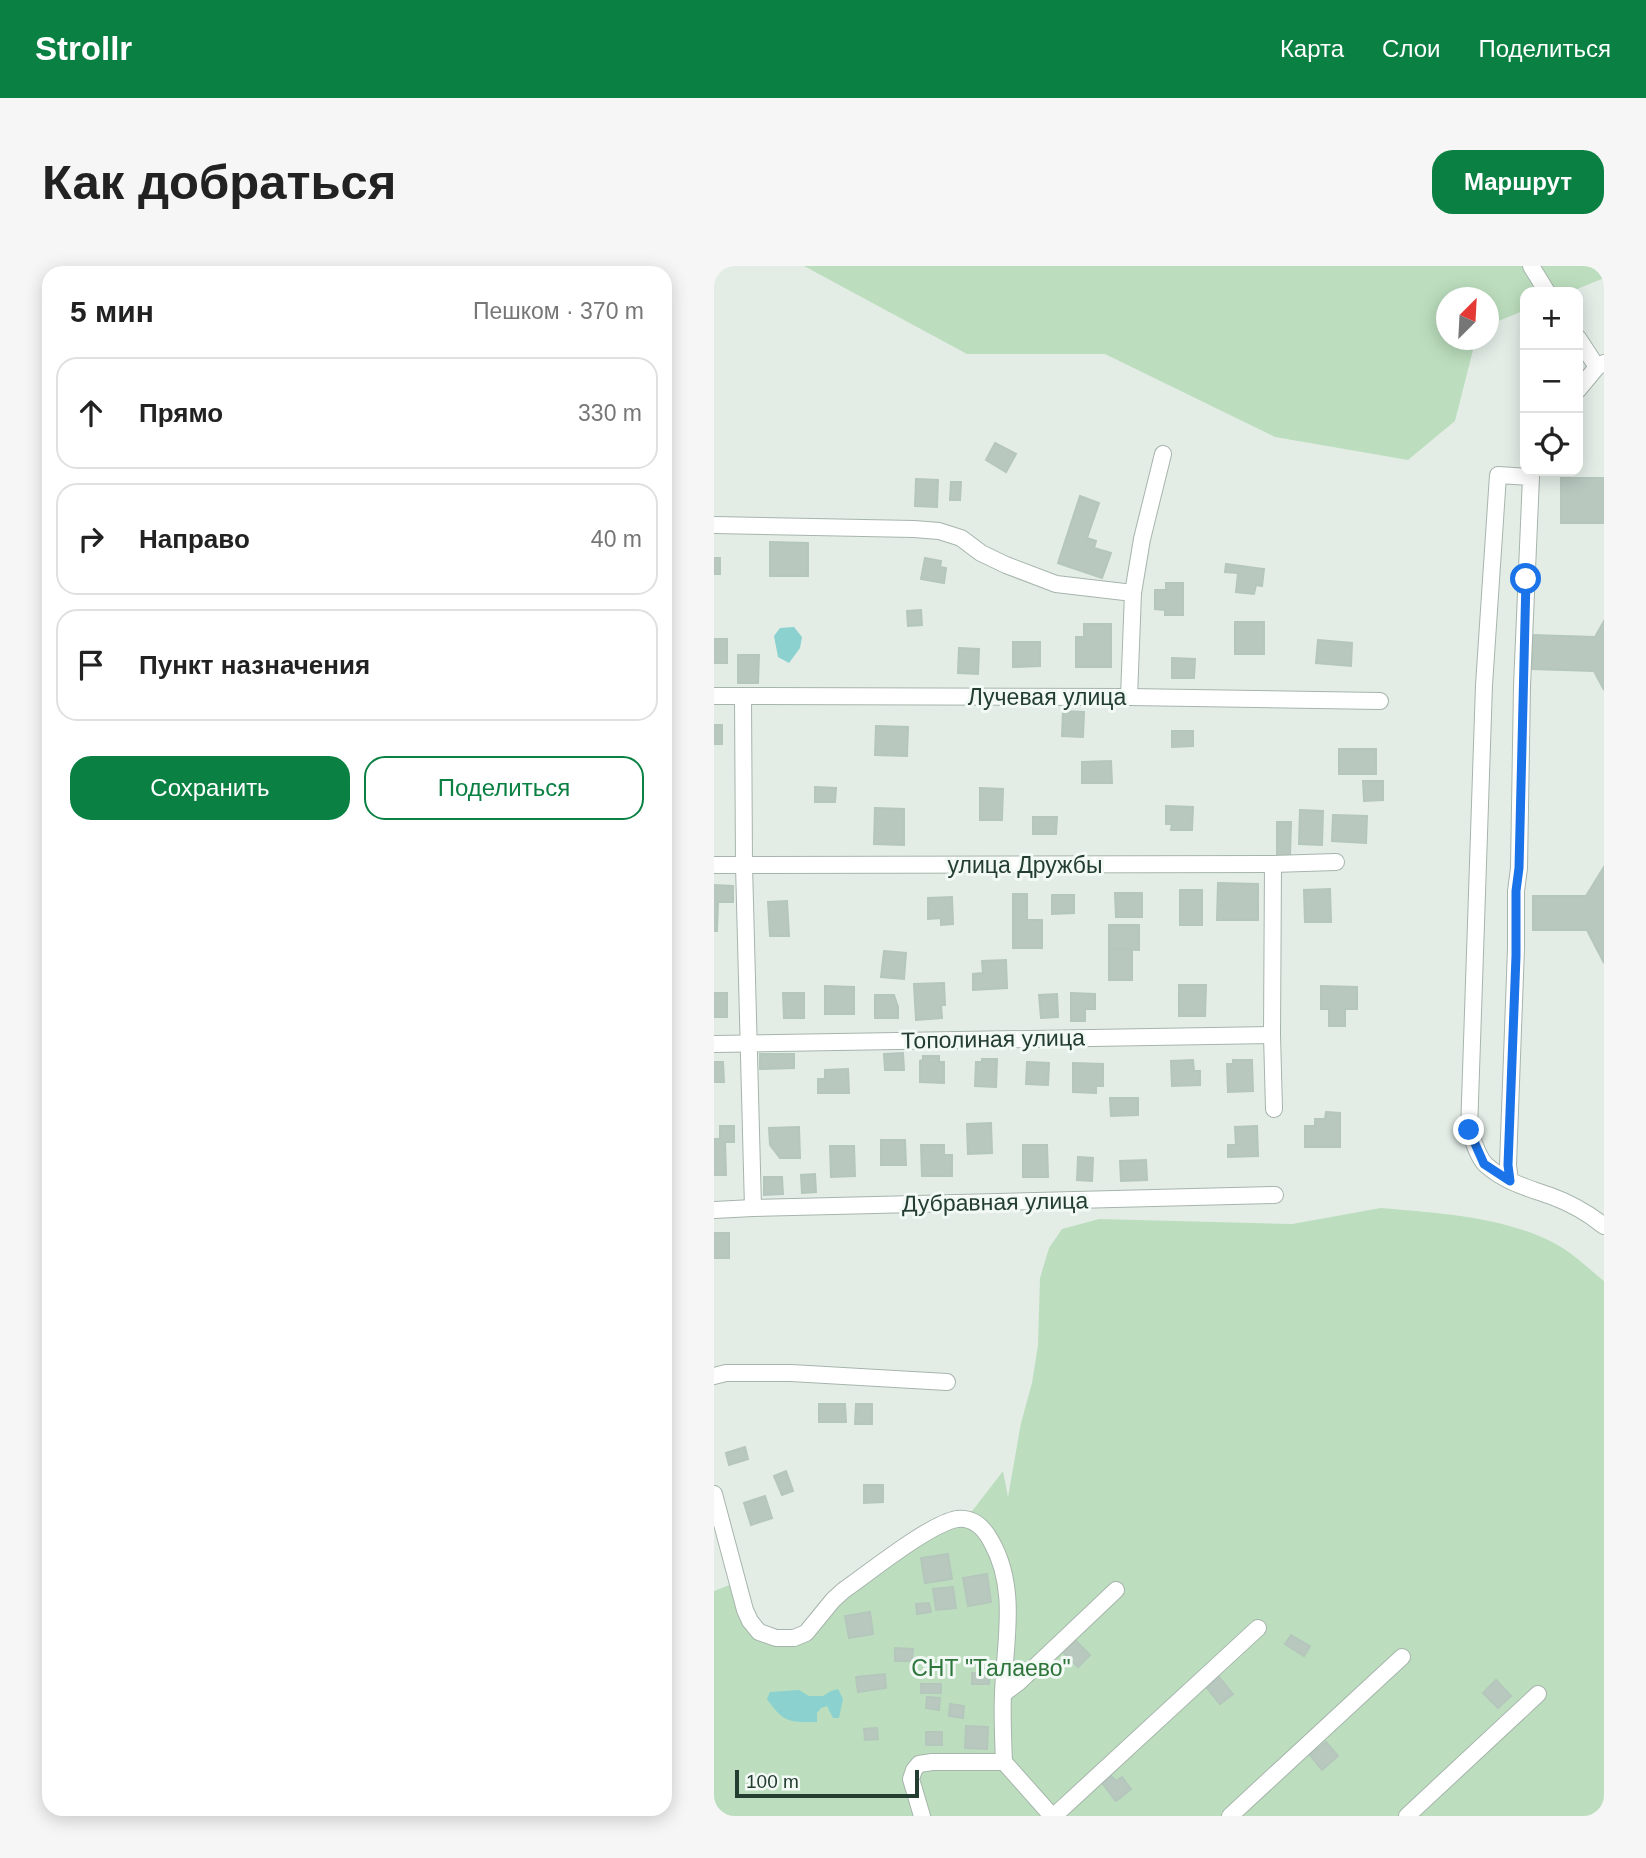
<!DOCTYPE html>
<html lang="ru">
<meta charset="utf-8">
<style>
:root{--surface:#fff;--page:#f6f6f6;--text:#222;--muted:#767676;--line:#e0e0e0;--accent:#0b8043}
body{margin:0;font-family:Arial,sans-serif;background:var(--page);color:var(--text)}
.controls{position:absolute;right:21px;top:21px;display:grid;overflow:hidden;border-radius:14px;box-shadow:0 4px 18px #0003}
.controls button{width:63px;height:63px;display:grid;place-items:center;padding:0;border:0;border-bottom:2px solid var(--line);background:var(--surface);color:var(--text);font:35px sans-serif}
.compass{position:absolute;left:722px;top:21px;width:63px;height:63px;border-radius:50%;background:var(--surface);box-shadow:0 4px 18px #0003;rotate:24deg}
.scale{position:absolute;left:21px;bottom:18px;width:184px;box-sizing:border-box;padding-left:7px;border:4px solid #233e31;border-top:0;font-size:19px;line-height:24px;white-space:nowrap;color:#233e31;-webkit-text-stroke:5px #f3f9f5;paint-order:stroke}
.stop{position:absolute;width:21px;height:21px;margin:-16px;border:5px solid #1a73e8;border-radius:50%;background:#fff}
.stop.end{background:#1a73e8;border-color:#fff;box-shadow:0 2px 7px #0008}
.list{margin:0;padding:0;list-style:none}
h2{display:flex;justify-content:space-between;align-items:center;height:91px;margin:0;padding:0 28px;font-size:30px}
h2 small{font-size:23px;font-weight:400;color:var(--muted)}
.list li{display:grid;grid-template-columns:46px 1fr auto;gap:21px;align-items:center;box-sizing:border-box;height:112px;margin:0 14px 14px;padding:0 14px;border:2px solid var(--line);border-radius:21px}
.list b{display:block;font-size:26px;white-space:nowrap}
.list em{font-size:23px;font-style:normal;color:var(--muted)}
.actions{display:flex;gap:14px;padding:21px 28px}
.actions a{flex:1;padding:16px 0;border:2px solid var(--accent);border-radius:21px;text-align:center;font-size:24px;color:var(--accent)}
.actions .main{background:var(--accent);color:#fff}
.icon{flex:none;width:38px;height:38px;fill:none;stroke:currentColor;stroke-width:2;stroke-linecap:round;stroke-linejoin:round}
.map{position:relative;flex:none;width:890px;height:1550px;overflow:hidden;border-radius:21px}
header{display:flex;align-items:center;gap:42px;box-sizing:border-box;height:98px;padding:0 35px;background:var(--accent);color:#fff}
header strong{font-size:33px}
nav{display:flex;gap:38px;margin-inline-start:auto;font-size:24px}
.intro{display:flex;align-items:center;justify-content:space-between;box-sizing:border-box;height:168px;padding:0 42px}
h1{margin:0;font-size:49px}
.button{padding:18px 32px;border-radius:21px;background:var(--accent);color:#fff;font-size:24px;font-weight:700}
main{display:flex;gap:42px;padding:0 42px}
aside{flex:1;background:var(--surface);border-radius:21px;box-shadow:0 4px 18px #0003}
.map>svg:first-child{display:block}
.green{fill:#bcdebe}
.water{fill:#8bd1cf}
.building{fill:#b8c8bf;stroke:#b5c6bc;stroke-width:2}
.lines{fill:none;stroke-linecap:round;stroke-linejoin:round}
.minor-casing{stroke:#a6b5ac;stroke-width:18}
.minor{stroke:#fff;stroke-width:16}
.route{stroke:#1a73e8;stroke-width:9}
.labels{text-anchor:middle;stroke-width:6;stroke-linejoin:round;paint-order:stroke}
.street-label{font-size:23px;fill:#233e31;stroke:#f3f9f5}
.park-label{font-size:23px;fill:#2d753b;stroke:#f3f9f5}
</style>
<header>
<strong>Strollr</strong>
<nav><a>Карта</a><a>Слои</a><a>Поделиться</a></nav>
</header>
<div class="intro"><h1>Как добраться</h1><a class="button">Маршрут</a></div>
<main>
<aside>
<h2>5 мин<small>Пешком · 370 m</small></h2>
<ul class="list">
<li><svg class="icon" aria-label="ahead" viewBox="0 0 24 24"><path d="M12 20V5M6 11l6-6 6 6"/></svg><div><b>Прямо</b></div><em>330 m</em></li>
<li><svg class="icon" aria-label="right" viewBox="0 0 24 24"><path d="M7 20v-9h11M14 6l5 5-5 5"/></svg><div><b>Направо</b></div><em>40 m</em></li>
<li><svg class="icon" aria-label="arrive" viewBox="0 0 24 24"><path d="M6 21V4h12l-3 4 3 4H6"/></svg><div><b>Пункт назначения</b></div></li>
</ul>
<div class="actions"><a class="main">Сохранить</a><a>Поделиться</a></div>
</aside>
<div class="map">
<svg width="890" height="1550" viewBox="0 0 890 1550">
<rect width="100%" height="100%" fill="#e3ede6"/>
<g class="green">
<polygon points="90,0 890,0 890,12 856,26 811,26 811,44 775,59 774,32 732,32 732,74 764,74 760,80 741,155 694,194 561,171 391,88 253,88"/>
<path d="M667,942C724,947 797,951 847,981C862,990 876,1004 890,1015V1550H0V1325L23,1316L31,1344L62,1372L99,1359L212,1267L252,1253L289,1205L294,1231L307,1157L318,1117L324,1079L326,1012L335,982L348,963L385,953L578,958Z"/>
</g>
<g class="water">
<polygon points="80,361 88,371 86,382 75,397 64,391 60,370 66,362"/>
<path d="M124,1423L129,1433L125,1452H119L113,1440L107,1442L103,1447V1456C74,1456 70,1457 53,1433L56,1426L85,1424L95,1430H109L117,1425Z"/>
</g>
<g class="building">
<polygon points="281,177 302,188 292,206 272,194"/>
<rect x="847" y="212" width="43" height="45"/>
<polygon points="202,213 224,214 223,241 201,240"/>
<polygon points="237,216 247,216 246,234 236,234"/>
<polygon points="366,230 385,237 373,272 382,275 380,282 397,287 388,312 344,297"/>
<polygon points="56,276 94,277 94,310 56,310"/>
<rect x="0" y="292" width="6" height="16"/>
<polygon points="211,292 227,295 226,301 232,302 230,317 207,313"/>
<polygon points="512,298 550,303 548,320 542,319 540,328 522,326 524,307 511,306"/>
<polygon points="452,317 469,317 469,349 451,349 451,344 441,343 441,324 452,324"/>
<polygon points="207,344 208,359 194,360 193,345"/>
<polygon points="890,355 890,424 880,405 818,403 819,369 881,371"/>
<rect x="521" y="356" width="29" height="32"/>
<polygon points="370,358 397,358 397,401 362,401 362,371 370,371"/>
<rect x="0" y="373" width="13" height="24"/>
<polygon points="604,374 638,377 637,400 602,397"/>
<polygon points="299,376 326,376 326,400 299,401"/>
<polygon points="245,382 265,383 264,408 244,407"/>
<polygon points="24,389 45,389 44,417 24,417"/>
<polygon points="458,392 481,393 480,412 458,412"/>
<polygon points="349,445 370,446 369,471 348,470"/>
<rect x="0" y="459" width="8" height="19"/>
<polygon points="162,460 194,461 193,490 161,489"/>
<polygon points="458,465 479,465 479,480 458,481"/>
<rect x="625" y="483" width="37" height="25"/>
<polygon points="397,495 398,517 368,517 368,496"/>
<polygon points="649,515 669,515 669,534 650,535"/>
<polygon points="101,521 122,522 121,536 101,536"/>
<polygon points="266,522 289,523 288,554 266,554"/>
<polygon points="452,540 479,541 478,564 457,564 458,558 452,558"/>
<polygon points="161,542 190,543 190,579 160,578"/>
<polygon points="586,544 609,545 608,579 585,578"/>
<polygon points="619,549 653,550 652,577 618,575"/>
<polygon points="319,551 343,551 342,568 319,568"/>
<polygon points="563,556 577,556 576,591 563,592"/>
<polygon points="890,601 890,697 873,664 819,664 819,630 872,630"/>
<polygon points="504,617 544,618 544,654 503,654"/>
<polygon points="0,619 19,620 19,636 4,636 3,665 0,665"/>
<polygon points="616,623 617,656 591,656 590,624"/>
<rect x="466" y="624" width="22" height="35"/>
<polygon points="401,627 428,627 428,651 402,651"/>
<polygon points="299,628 313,628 313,654 328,654 328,682 299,682"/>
<polygon points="338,629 360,629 360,647 338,648"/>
<polygon points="238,631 239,658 227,659 227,652 214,653 214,632"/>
<polygon points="73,635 75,670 56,670 54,636"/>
<polygon points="395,659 425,659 425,684 395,683"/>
<polygon points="395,683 418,684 418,714 395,714"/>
<polygon points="170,685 192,687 190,713 167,711"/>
<polygon points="292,694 293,722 259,724 259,708 269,707 268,695"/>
<polygon points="230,717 231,739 227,739 228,752 202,754 200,718"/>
<polygon points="465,719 492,719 491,750 465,750"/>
<polygon points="111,720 140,721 140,748 111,748"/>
<polygon points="607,720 643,721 643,743 631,743 631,760 615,760 615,743 607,743"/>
<rect x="0" y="727" width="13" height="24"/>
<polygon points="69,727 90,727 90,752 70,752"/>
<polygon points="357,727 381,728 381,743 371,743 371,755 357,755"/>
<polygon points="343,728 344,751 327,752 325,729"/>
<polygon points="161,729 180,729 184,741 184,752 161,752"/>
<polygon points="189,787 190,804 171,804 170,788"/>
<polygon points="46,788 80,788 80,802 46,803"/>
<polygon points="209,790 225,790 225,796 230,796 230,817 206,816 206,795 209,794"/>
<polygon points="268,793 283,793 282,821 261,820 262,796 268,796"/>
<polygon points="479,794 480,805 486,805 486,819 458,820 457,795"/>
<polygon points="519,794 538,794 539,825 514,826 513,798 519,798"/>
<polygon points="0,796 9,796 10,816 0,816"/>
<polygon points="313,796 335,797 334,819 312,818"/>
<polygon points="359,797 389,798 389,820 382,820 382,827 359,826"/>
<polygon points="134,803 135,827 104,827 104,813 111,813 111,804"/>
<polygon points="396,832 424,832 424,849 397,850"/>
<polygon points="612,846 626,847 626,881 591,881 591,860 601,860 601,853 611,853"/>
<polygon points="277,857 278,887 254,888 253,858"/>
<polygon points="6,860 20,860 20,876 11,876 12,909 0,909 0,873 6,873"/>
<polygon points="543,860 544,890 514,891 514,879 522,879 521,861"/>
<polygon points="85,861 86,892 66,892 56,879 55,862"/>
<polygon points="167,874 191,874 192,899 167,899"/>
<polygon points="207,879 230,879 230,889 238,889 238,910 208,910"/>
<polygon points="309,879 333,879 334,911 309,911"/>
<polygon points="116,880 140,880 141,910 117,911"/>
<polygon points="364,891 379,892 378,915 363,914"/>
<polygon points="432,894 433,914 407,915 406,895"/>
<polygon points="101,908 102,926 88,927 87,909"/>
<polygon points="50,911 68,911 69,928 50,929"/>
<rect x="0" y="967" width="15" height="25"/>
<polygon points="105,1138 131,1138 132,1156 105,1156"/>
<polygon points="142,1138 158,1138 158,1158 141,1158"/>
<polygon points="31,1181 34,1193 15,1199 12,1187"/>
<polygon points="72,1205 79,1225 68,1229 60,1210"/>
<polygon points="150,1219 169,1219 169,1236 150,1237"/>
<polygon points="51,1230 58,1252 37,1259 30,1237"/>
<polygon points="234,1288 238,1313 211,1317 207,1292"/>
<polygon points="273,1308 277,1336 254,1340 249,1312"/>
<polygon points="239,1321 242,1342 222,1344 219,1323"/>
<polygon points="215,1337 217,1346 203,1348 202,1338"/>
<polygon points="156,1346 159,1368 135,1372 131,1350"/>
<polygon points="577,1369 596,1380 590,1390 571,1378"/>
<polygon points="360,1373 376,1389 364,1401 348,1385"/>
<polygon points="181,1382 199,1383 198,1395 181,1395"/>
<polygon points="265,1400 276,1400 275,1418 258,1418 258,1407 265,1407"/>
<polygon points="171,1408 172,1422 144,1426 142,1411"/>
<polygon points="505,1411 519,1428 506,1438 493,1422"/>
<polygon points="782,1414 797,1430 784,1442 769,1427"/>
<rect x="207" y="1418" width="20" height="9"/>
<polygon points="213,1431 226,1432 225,1444 212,1442"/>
<polygon points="236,1438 250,1440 249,1452 235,1450"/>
<polygon points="252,1460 274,1461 273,1483 251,1482"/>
<polygon points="163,1462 164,1473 151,1474 150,1463"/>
<rect x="212" y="1466" width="16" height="13"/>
<polygon points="612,1476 624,1490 608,1504 596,1489"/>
<polygon points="397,1510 402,1515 408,1511 417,1523 402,1535 388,1517"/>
</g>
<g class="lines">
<g class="minor-casing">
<g id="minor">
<polyline points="817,0 833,26"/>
<polyline points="864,72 883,101"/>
<polyline points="864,124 883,101 890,97"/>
<polyline points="0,259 200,263 225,265 247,272 267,287 292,299 342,318 419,327 415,431"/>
<polyline points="419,327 428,273 449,188"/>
<polyline points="0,430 415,431 666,435"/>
<polyline points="29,431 30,599 39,942"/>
<polyline points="559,598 558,769 560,843"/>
<polyline points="0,599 559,598 622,596"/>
<polyline points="0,778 558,769"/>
<path d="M796,915L794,899L802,682V625L805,602L808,420L817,211L784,209L770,419L755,865C760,875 764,892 772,899C791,916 814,922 837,930C856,937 874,947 890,960"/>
<polyline points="0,944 39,942 561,929"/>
<polyline points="0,1110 12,1107 77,1107 233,1116"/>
<path d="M0,1228L31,1344L36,1355L45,1366L62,1372H80L92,1367L119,1334L130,1324C156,1306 215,1258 243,1253C259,1251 270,1262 277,1275C304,1322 291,1375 289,1427C288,1450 289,1473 290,1496H218L205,1498L200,1504L197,1513L208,1550"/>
<polyline points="289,1428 305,1416 402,1324"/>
<polyline points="290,1496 338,1550"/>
<polyline points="340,1550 544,1362"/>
<polyline points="516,1550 688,1391"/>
<polyline points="693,1550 824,1428"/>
</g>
</g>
<use href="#minor" class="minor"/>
</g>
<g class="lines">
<polyline class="route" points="755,864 770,898 796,915 794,899 802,690 802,625 805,602 812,313"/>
</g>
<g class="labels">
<g class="street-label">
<text x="333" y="439">Лучевая улица</text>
<text x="311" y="607">улица Дружбы</text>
<text transform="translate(279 773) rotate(-1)" y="8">Тополиная улица</text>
<text transform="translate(281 936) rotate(-1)" y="8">Дубравная улица</text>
</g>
<g class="park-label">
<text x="277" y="1410">СНТ "Талаево"</text>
</g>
</g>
</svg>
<div class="controls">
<button>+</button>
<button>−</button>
<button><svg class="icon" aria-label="locate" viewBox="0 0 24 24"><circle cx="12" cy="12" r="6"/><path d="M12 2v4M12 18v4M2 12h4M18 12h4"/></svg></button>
</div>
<svg class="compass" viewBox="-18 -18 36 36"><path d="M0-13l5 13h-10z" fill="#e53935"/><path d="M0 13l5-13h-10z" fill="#767676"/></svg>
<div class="scale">100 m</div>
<div class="stop" style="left:812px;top:313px"></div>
<div class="stop end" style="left:755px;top:864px"></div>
</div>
</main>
